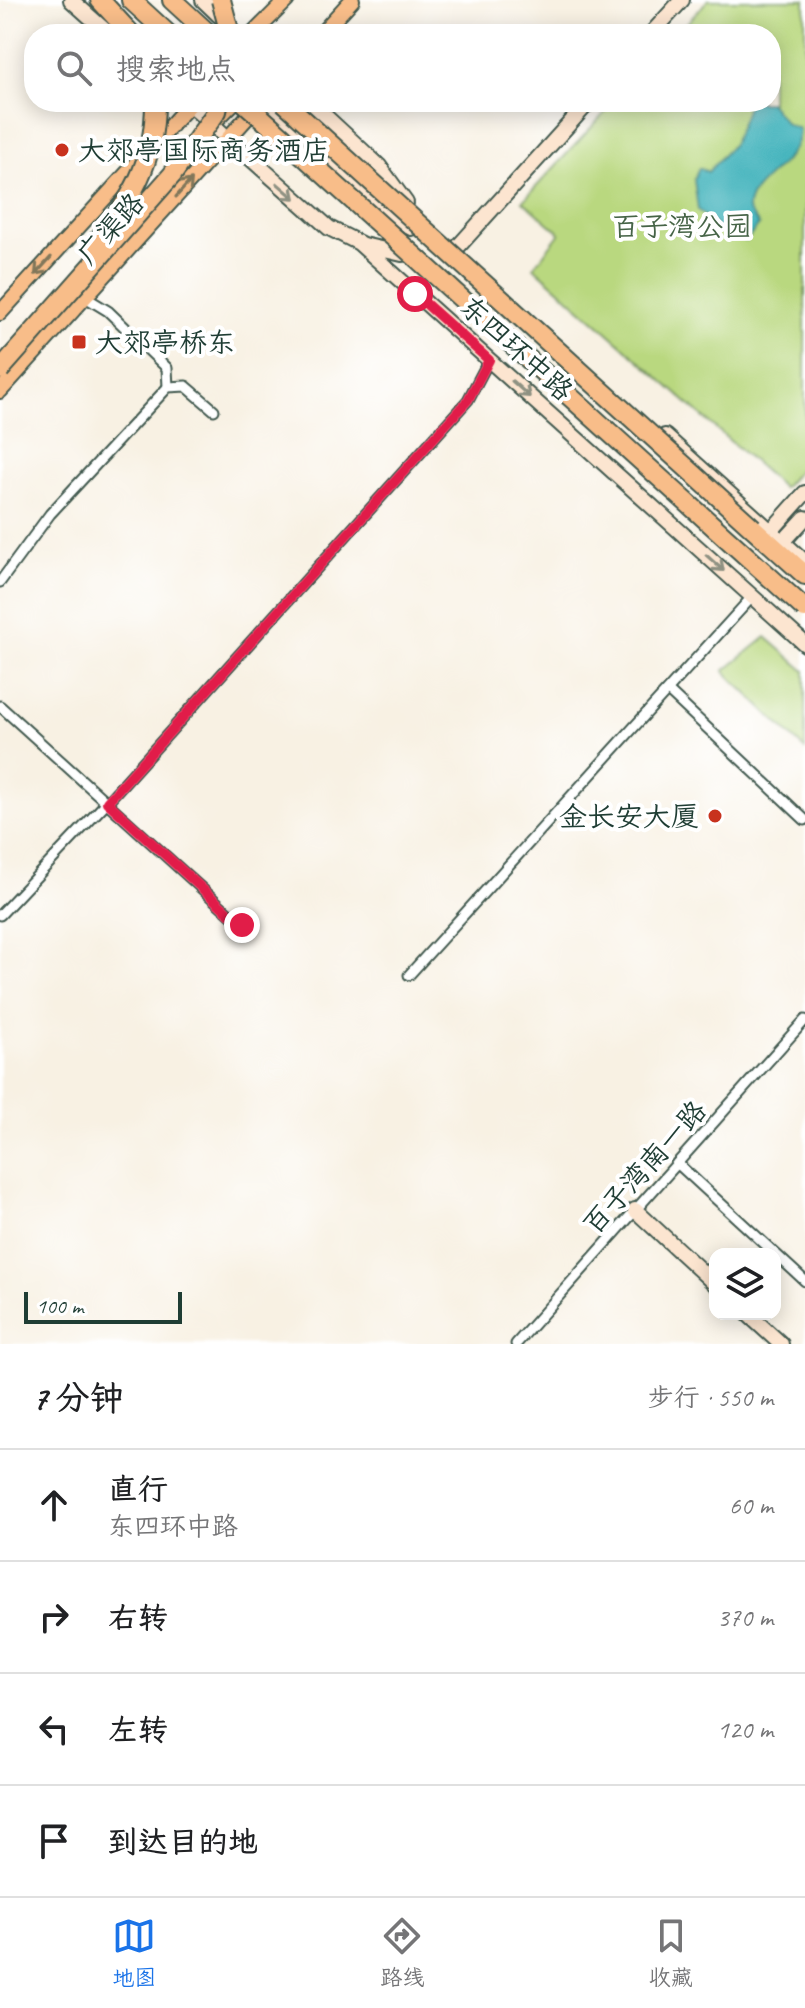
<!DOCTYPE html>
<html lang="zh">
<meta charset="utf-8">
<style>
:root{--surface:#fff;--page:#f6f6f6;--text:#202124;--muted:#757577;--line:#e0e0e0;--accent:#1a73e8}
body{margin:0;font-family:Caveat,"LXGW WenKai TC",sans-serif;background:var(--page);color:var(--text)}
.controls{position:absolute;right:24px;bottom:24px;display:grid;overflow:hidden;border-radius:16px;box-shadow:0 4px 20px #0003}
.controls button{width:72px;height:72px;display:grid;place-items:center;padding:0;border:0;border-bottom:2px solid var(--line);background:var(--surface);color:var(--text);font:40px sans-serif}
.scale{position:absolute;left:24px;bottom:20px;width:158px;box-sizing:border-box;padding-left:8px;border:4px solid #1f3d34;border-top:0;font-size:22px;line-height:28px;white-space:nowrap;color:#1f3d34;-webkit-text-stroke:6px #fff;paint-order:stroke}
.stop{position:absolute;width:24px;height:24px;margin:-18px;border:6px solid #e11d48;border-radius:50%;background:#fff}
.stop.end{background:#e11d48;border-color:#fff;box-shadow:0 2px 8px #0008}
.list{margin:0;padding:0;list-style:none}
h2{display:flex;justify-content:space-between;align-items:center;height:104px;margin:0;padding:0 32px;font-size:34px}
h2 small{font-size:26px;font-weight:400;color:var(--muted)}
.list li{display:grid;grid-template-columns:52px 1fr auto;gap:24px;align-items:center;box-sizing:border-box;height:112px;padding:0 32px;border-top:2px solid var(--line)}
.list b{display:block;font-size:30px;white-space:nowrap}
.list p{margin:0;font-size:26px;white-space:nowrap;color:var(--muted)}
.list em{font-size:26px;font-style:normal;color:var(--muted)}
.icon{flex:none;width:44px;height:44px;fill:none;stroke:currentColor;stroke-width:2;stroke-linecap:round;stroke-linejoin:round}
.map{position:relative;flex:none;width:805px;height:1344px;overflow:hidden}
.search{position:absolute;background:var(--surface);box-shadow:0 4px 20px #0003;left:24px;right:24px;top:24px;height:88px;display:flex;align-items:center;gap:20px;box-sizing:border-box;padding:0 28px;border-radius:32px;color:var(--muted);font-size:30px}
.sheet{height:552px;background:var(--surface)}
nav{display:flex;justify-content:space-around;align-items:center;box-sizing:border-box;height:112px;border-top:2px solid var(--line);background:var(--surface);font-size:22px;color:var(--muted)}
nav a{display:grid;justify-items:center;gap:4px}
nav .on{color:var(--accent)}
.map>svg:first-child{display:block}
.green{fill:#b9d87f;stroke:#6c8a5a;stroke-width:2}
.water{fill:#46b5be;stroke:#327979;stroke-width:2}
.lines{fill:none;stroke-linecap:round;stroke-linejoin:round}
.street-casing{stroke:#40584e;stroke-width:13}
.secondary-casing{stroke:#40584e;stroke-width:18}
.primary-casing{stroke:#40584e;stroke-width:18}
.highway-casing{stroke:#40584e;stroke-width:22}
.street{stroke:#fff;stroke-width:9}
.secondary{stroke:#fce5d0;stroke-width:14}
.primary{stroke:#f8bd89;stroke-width:14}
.highway{stroke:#f8bd89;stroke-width:18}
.highway-bridge-casing{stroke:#40584e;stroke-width:22;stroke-linecap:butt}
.highway-bridge{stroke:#f8bd89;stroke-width:18}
.oneway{stroke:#81775a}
.oneway2{stroke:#8e9182}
.route{stroke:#e11d48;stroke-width:10}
.poi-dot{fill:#c8321e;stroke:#fff;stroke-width:3}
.labels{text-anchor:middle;stroke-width:8;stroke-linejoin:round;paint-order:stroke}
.poi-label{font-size:28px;fill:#1f3d34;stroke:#fff;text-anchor:start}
.park-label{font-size:28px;fill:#466447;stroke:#fff}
.street-label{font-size:28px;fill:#1f3d34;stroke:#fff}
</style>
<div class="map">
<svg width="805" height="1344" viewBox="0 0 805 1344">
<rect width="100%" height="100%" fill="#fff"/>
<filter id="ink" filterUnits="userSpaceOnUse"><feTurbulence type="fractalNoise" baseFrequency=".0125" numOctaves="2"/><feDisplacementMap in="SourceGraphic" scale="16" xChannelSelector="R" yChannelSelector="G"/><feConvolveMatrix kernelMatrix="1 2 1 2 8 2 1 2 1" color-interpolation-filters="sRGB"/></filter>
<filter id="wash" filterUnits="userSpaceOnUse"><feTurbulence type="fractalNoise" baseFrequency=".006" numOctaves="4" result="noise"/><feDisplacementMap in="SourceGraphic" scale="32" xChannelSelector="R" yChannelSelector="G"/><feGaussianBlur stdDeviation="1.8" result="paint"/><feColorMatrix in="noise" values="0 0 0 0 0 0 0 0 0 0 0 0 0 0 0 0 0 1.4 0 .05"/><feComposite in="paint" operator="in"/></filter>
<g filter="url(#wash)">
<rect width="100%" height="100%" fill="#f8f1e3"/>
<g class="green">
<polygon points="708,0 805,0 805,463 783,488 534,267 560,233 523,201 615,102 771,102 771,34 677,34"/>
<polygon points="766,637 805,671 805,750 724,671"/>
</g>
<path class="water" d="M753,102H769L786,124L799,129C799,166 746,181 748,210L759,225L746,241L719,228L698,210L694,180L699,168L708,172L733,144L748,104Z"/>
</g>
<g filter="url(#ink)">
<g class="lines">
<g class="street-casing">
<g id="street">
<polyline points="85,297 108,311 167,368 168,387"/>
<polyline points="0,582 50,514 168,387 186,386 214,410"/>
<polyline points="668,691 805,820"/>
<polyline points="0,706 242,925"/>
<polyline points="0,915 107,802 468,400 489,360"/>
<polyline points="409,975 752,597"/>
<polyline points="677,1163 805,1281"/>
<polyline points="516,1344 805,1020"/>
</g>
</g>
<g class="secondary-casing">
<g id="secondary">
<polyline points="71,0 109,34"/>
<polyline points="203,0 227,23"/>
<polyline points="651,34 682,0"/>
<polyline points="187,102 329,228 359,243 805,644"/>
<polyline points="262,102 339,172 411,228"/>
<polyline points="310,102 379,166 406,203"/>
<polyline points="363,245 402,254"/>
<polyline points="456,249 589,102"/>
<polyline points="665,436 805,562"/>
<polyline points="771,531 805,493"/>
<polyline points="783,542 805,518"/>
<polyline points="635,1210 715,1284"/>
<polyline points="748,1314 781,1344"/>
</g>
</g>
<g class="primary-casing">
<g id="primary">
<polyline points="253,34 287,0"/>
<polyline points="321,34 352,0"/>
<polyline points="214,122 234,102"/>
<polyline points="0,313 192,102"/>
<polyline points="0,391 261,102"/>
</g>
</g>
<g class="highway-casing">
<g id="highway">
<polyline points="100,0 131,34"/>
<polyline points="131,0 168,34"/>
<polyline points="172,0 209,34"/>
<polyline points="753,528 805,575"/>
</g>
</g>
<use href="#street" class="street"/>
<use href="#secondary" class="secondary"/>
<use href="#primary" class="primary"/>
<use href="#highway" class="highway"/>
<g class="highway-bridge-casing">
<g id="highway-bridge">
<polyline points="221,0 230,34"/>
<polyline points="244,102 805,609"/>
<polyline points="284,102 753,528"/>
<path d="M93,246C131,201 155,163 155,102"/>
<polyline points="0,370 172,175 217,111 219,102"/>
</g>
</g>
<use href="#highway-bridge" class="highway-bridge"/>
</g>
<defs><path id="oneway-shaft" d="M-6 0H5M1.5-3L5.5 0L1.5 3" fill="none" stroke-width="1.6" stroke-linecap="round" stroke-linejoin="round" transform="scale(2)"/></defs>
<g class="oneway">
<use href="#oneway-shaft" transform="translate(184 188) rotate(-48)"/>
<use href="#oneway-shaft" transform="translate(43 266) rotate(132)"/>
</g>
<g class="oneway2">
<use href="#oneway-shaft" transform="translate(286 191) rotate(41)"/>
<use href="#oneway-shaft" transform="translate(521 389) rotate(42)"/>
<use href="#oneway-shaft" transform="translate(715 563) rotate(42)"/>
</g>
</g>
<g class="lines" filter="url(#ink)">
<polyline class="route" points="242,925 107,802 468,400 489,360 415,294"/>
</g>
<g class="poi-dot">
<circle cx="62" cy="150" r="8"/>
<rect x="71" y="334" width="16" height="16" rx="4"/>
<circle cx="715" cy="816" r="8"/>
</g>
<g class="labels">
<g class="poi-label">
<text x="78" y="160">大郊亭国际商务酒店</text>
<text x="95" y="352">大郊亭桥东</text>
<text x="699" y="826" text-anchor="end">金长安大厦</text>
</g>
<g class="park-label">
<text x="682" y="236">百子湾公园</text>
</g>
<g class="street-label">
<text transform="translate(110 228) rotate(-48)" y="10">广渠路</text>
<text transform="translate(517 348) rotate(42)" y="10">东四环中路</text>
<text transform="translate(644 1167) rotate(-48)" y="10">百子湾南一路</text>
</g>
</g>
</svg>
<div class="controls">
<button><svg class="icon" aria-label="layers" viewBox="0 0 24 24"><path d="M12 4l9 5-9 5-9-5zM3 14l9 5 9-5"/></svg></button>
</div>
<div class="scale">100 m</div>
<div class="stop" style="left:415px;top:294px"></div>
<div class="stop end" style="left:242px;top:925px"></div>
<div class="search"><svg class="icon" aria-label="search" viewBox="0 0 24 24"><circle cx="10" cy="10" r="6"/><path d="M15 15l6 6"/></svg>搜索地点</div>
</div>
<section class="sheet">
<h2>7 分钟<small>步行 · 550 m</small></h2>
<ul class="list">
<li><svg class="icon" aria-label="ahead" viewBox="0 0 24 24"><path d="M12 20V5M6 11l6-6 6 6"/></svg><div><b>直行</b><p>东四环中路</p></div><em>60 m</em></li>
<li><svg class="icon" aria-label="right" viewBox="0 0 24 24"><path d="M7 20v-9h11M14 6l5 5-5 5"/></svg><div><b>右转</b></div><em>370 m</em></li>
<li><svg class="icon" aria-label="left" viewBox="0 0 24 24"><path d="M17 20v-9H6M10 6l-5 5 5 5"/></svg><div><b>左转</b></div><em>120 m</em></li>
<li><svg class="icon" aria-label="arrive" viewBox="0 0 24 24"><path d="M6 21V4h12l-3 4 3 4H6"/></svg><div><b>到达目的地</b></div></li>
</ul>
</section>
<nav>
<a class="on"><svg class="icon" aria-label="map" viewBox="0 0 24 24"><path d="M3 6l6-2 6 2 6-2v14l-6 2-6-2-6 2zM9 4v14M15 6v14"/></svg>地图</a>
<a><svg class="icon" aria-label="directions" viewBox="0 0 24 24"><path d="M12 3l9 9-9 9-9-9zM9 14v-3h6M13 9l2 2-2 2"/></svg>路线</a>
<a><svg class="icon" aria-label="saved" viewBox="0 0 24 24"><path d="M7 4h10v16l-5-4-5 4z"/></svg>收藏</a>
</nav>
